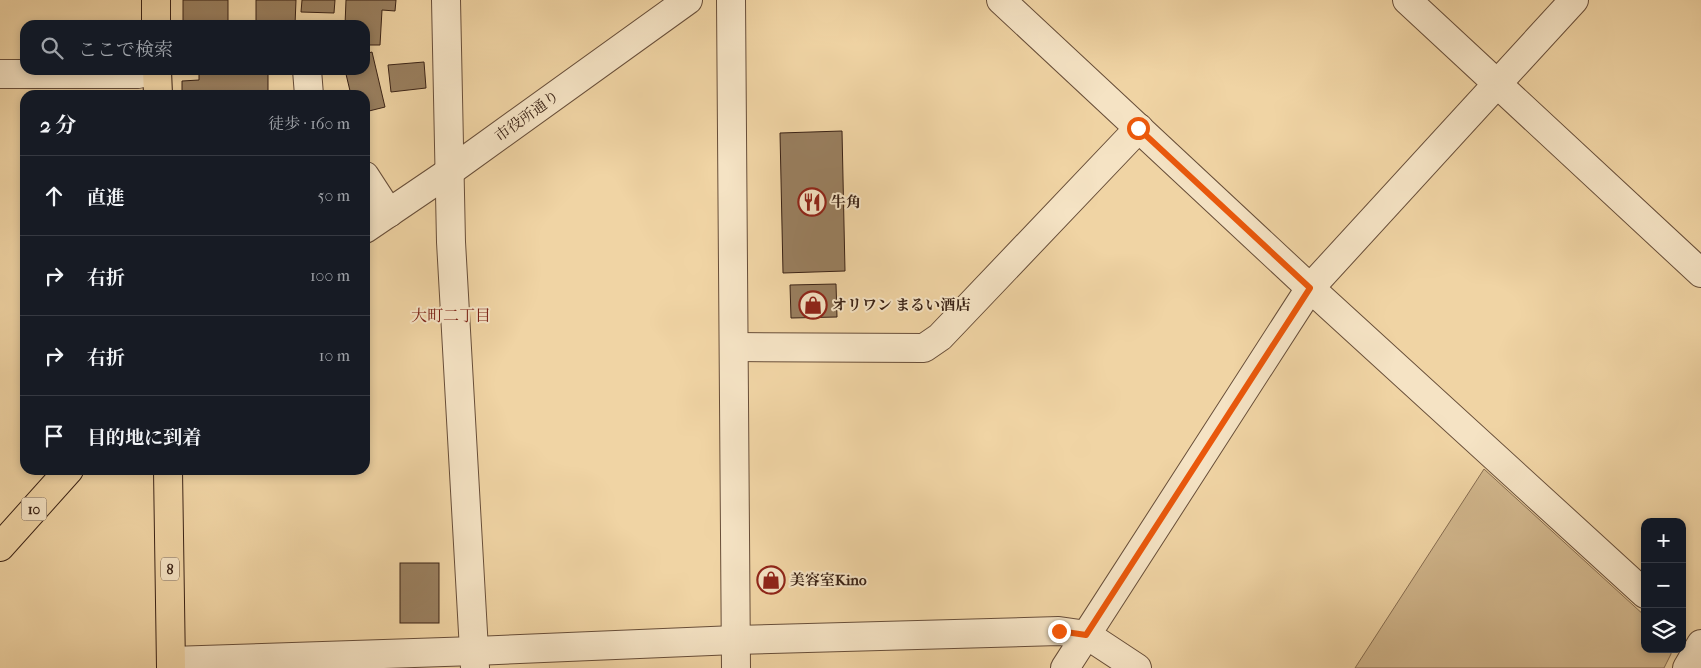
<!DOCTYPE html>
<html lang="ja">
<meta charset="utf-8">
<style>
:root{--surface:#171b24;--page:#20242c;--text:#f1f3f6;--muted:#9ea1a6;--line:#363941}
body{margin:0;font-family:"IM FELL French Canon","Noto Serif JP",serif;background:var(--page);color:var(--text)}
.controls{position:absolute;right:15px;bottom:15px;display:grid;overflow:hidden;border-radius:10px;box-shadow:0 2px 8px #0003}
.controls button{width:45px;height:45px;display:grid;place-items:center;padding:0;border:0;border-bottom:1px solid var(--line);background:var(--surface);color:var(--text);font:25px sans-serif}
.stop{position:absolute;width:15px;height:15px;margin:-11px;border:4px solid #ea580c;border-radius:50%;background:#fff}
.stop.end{background:#ea580c;border-color:#fff;box-shadow:0 1px 5px #0008}
.list{margin:0;padding:0;list-style:none}
h2{display:flex;justify-content:space-between;align-items:center;height:65px;margin:0;padding:0 20px;font-size:21px}
h2 small{font-size:16px;font-weight:400;color:var(--muted)}
.list li{display:grid;grid-template-columns:32px 1fr auto;gap:15px;align-items:center;box-sizing:border-box;height:80px;padding:0 20px;border-top:1px solid var(--line)}
.list b{display:block;font-size:19px;white-space:nowrap}
.list em{font-size:16px;font-style:normal;color:var(--muted)}
.icon{flex:none;width:28px;height:28px;fill:none;stroke:currentColor;stroke-width:2;stroke-linecap:round;stroke-linejoin:round}
.map{position:relative;flex:none;width:1701px;height:668px;overflow:hidden}
.search{position:absolute;background:var(--surface);box-shadow:0 2px 8px #0003;left:20px;top:20px;width:350px;height:55px;display:flex;align-items:center;gap:12px;box-sizing:border-box;padding:0 18px;border-radius:15px;color:var(--muted);font-size:19px}
.panel{position:absolute;background:var(--surface);box-shadow:0 2px 8px #0003;left:20px;top:90px;width:350px;height:385px;border-radius:15px}
.map>svg:first-child{display:block}
.green{fill:#d1b68c;stroke:#866c50}
.building{fill:#997f5f;stroke:#3a2215}
.lines{fill:none;stroke-linecap:round;stroke-linejoin:round}
.minor-casing{stroke:#684e39;stroke-width:30}
.major-casing{stroke:#3a2215;stroke-width:30}
.minor{stroke:#f5e3c4;stroke-width:28}
.major{stroke:#f0d4a4;stroke-width:28}
.route{stroke:#ea580c;stroke-width:6}
.labels{text-anchor:middle;stroke-width:4;stroke-linejoin:round;paint-order:stroke}
.shield{fill:#f5e3c4;stroke:#725c4a;stroke-width:1}
.shield-label{font-size:14px;font-weight:bold;fill:#3a2215}
.street-label{font-size:15px;fill:#3a2215;stroke:#f5e3c4}
.poi-label{font-size:15px;font-weight:bold;fill:#3a2215;stroke:#f5e3c4;text-anchor:start}
.neighbourhood-label{font-size:16px;fill:#7a1f14;stroke:#f5e3c4}
</style>
<div class="map">
<svg width="1701" height="668" viewBox="0 0 1701 668">
<rect width="100%" height="100%" fill="#f0d4a4"/>
<filter id="stains"><feTurbulence type="fractalNoise" baseFrequency=".004" numOctaves="4"/><feColorMatrix values="0 0 0 0 .2 0 0 0 0 .09 0 0 0 0 .02 0 0 0 .5 -.17"/></filter>
<radialGradient id="worn" r=".72"><stop offset=".6" stop-color="#630" stop-opacity="0"/><stop offset="1" stop-color="#630" stop-opacity=".3"/></radialGradient>
<polygon class="green" points="1484,469 1645,616 1645,649 1671,649 1671,654 1664,668 1355,668"/>
<g class="building">
<rect x="183" y="0" width="45" height="21"/>
<polygon points="256,0 296,0 295,25 256,24"/>
<polygon points="302,0 335,0 334,13 301,12"/>
<polygon points="346,0 396,0 395,11 382,10 380,45 365,45 365,25 345,25"/>
<polygon points="372,52 385,107 365,112 365,95 351,95 345,70 365,70 365,54"/>
<polygon points="424,62 426,88 391,92 388,65"/>
<polygon points="199,70 268,70 268,93 182,94 182,81 199,80"/>
<polygon points="842,131 845,271 783,273 780,133"/>
<polygon points="836,284 837,317 791,318 790,285"/>
<rect x="400" y="563" width="39" height="60"/>
</g>
<g class="lines">
<g class="minor-casing">
<g id="minor">
<polyline points="446,0 451,242 475,668"/>
<polyline points="731,0 736,668"/>
<polyline points="1001,0 1310,288 1645,594"/>
<polyline points="1407,0 1701,273"/>
<polyline points="307,70 309,95"/>
<polyline points="0,74 138,74 155,70"/>
<polyline points="365,176 389,213"/>
<polyline points="365,229 449,172 688,0"/>
<polyline points="734,347 924,348 940,337 1139,128"/>
<polyline points="171,661 475,651 735,640 1059,631 1087,635 1137,668"/>
<polyline points="1065,668 1310,288 1574,0"/>
<polyline points="1687,668 1701,644"/>
</g>
</g>
<g class="major-casing">
<g id="major">
<polyline points="156,0 156,25"/>
<polyline points="157,70 158,95"/>
<polyline points="168,470 171,668"/>
<polyline points="0,547 69,470"/>
</g>
</g>
<use href="#minor" class="minor"/>
<use href="#major" class="major"/>
</g>
<g class="lines">
<polyline class="route" points="1059,631 1086,635 1310,288 1138,128"/>
</g>
<defs>
<g id="restaurant-ring" transform="scale(1.4375)"><circle r="9.5" fill="#f5e3c4" stroke="#8f2418" stroke-width="1.5"/><path d="M-5-6h1v4h1v-4h1v4h1v-4h1v5L-1.5 .5V6h-2V.5L-5-1ZM5-6V6H3V1.5H1.5Q1.5-4 5-6Z" fill="#8f2418"/></g>
<g id="shop-ring" transform="scale(1.4375)"><circle r="9.5" fill="#f5e3c4" stroke="#8f2418" stroke-width="1.5"/><path d="M-5-2.5h2.3a2.7 3.5 0 0 1 5.4 0H5L5.5 6h-11ZM-1.5-2.5h3a1.5 2.3 0 0 0-3 0Z" fill="#8f2418"/></g>
</defs>
<g fill-rule="evenodd">
<use href="#restaurant-ring" x="812" y="202"/>
<use href="#shop-ring" x="813" y="305"/>
<use href="#shop-ring" x="771" y="580"/>
</g>
<g class="labels">
<g class="shield">
<rect x="21.5" y="497.5" width="25" height="23" rx="4"/>
<rect x="161" y="557.5" width="18" height="23" rx="4"/>
</g>
<g class="shield-label">
<text x="34" y="514">10</text>
<text x="170" y="574">8</text>
</g>
<g class="street-label">
<text transform="translate(527 116) rotate(-36)" y="5">市役所通り</text>
</g>
<g class="poi-label">
<text x="831" y="207">牛角</text>
<text x="832" y="310">オリワン まるい酒店</text>
<text x="790" y="585">美容室Kino</text>
</g>
<g class="neighbourhood-label">
<text x="451" y="321">大町二丁目</text>
</g>
</g>
<rect width="100%" height="100%" filter="url(#stains)"/>
<rect width="100%" height="100%" fill="url(#worn)"/>
</svg>
<div class="controls">
<button>+</button>
<button>−</button>
<button><svg class="icon" aria-label="layers" viewBox="0 0 24 24"><path d="M12 4l9 5-9 5-9-5zM3 14l9 5 9-5"/></svg></button>
</div>
<div class="stop" style="left:1138px;top:128px"></div>
<div class="stop end" style="left:1059px;top:631px"></div>
<div class="search"><svg class="icon" aria-label="search" viewBox="0 0 24 24"><circle cx="10" cy="10" r="6"/><path d="M15 15l6 6"/></svg>ここで検索</div>
<section class="panel">
<h2>2 分<small>徒歩 · 160 m</small></h2>
<ul class="list">
<li><svg class="icon" aria-label="ahead" viewBox="0 0 24 24"><path d="M12 20V5M6 11l6-6 6 6"/></svg><div><b>直進</b></div><em>50 m</em></li>
<li><svg class="icon" aria-label="right" viewBox="0 0 24 24"><path d="M7 20v-9h11M14 6l5 5-5 5"/></svg><div><b>右折</b></div><em>100 m</em></li>
<li><svg class="icon" aria-label="right" viewBox="0 0 24 24"><path d="M7 20v-9h11M14 6l5 5-5 5"/></svg><div><b>右折</b></div><em>10 m</em></li>
<li><svg class="icon" aria-label="arrive" viewBox="0 0 24 24"><path d="M6 21V4h12l-3 4 3 4H6"/></svg><div><b>目的地に到着</b></div></li>
</ul>
</section>
</div>
